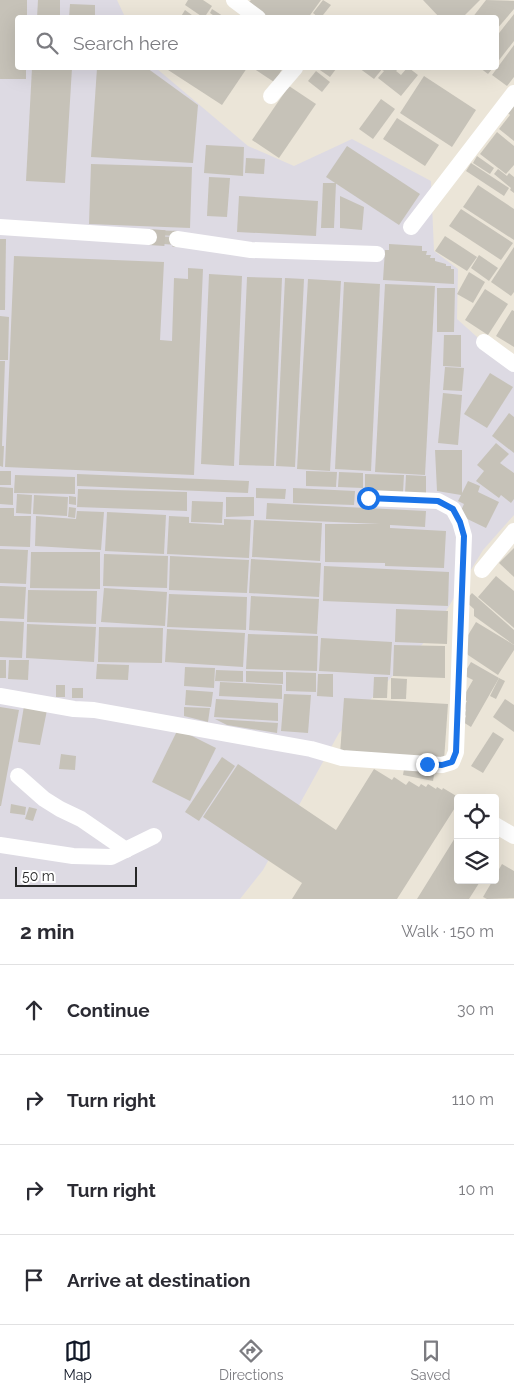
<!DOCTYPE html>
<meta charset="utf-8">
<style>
:root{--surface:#fff;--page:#f7f7f7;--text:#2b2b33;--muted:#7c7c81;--line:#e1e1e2;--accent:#111827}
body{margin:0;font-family:Raleway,sans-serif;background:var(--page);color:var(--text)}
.controls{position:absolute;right:15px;bottom:15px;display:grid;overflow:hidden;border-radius:5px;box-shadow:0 5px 20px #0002}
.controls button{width:45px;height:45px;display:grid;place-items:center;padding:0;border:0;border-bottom:1px solid var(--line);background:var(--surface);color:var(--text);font:25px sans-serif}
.scale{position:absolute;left:15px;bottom:12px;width:122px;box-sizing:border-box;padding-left:5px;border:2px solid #282828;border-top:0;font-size:14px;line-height:18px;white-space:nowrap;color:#282828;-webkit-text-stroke:4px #fff;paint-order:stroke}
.stop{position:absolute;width:15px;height:15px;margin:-11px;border:4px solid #1a73e8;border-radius:50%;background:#fff}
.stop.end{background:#1a73e8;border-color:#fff;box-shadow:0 1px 5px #0008}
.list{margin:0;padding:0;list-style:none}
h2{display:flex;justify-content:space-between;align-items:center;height:65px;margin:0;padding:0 20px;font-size:21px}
h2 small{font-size:16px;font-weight:400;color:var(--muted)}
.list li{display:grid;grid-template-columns:32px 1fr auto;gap:15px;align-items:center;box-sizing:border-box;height:90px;padding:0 20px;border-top:1px solid var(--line)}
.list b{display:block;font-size:19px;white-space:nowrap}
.list em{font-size:16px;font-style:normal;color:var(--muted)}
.icon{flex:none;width:28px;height:28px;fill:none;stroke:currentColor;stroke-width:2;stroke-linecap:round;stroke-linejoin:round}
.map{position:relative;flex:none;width:514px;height:899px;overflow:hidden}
.search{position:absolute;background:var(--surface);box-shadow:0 5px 20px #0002;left:15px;right:15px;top:15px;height:55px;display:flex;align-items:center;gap:12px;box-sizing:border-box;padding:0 18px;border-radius:5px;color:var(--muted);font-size:19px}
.sheet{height:425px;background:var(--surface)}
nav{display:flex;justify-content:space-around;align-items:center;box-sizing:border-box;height:70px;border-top:1px solid var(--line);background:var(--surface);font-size:14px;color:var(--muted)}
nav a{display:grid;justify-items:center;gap:2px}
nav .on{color:var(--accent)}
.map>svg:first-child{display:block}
.industrial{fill:#dddae3}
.building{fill:#c6c2b8}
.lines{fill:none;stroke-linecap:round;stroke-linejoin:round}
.minor-tunnel{stroke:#c4bfb5;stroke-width:16;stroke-dasharray:16 8;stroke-linecap:butt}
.minor{stroke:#fff;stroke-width:16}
.route{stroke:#1a73e8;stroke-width:6}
</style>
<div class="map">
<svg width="514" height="899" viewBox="0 0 514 899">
<rect width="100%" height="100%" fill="#ebe5d8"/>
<polygon class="industrial" points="0,0 117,0 125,17 18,18 18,68 156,68 248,146 294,166 352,139 431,181 434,251 458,269 457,319 514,370 514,515 483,550 432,634 339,733 263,870 240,899 0,899"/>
<g class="building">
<polygon points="0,0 27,0 27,18 18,18 18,68 26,68 26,79 0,79"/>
<polygon points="38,0 60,0 60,18 37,18"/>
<polygon points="188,0 203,0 212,6 204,18 185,5"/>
<polygon points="251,0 321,0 308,18 269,18 249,2"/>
<polygon points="323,0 331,5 323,15 327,18 319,18 313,13"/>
<polygon points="423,0 480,0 462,18 440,18"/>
<polygon points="486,0 514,1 514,9 496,30 496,18 472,18"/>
<polygon points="70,4 95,5 95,18 69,18"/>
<polygon points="212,9 226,18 217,18 210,13"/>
<polygon points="185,10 196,18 180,18"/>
<polygon points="514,14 514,41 496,64 496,37"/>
<polygon points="514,45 514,77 507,86 492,75"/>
<polygon points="32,68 72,68 65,183 26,181"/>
<polygon points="97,68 147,68 198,105 193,163 91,157"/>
<polygon points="165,68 247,68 222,105"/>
<polygon points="253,68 283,68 274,82"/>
<polygon points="317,68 334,68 336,69 330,77"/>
<polygon points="359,68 383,68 374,79"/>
<polygon points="384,68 399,68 396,71 401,75 407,68 409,68 418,75 401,96 378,78 384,71 382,70"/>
<polygon points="480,68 493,68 488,74"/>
<polygon points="316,71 330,82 322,92 308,81"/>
<polygon points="424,76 476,110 452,147 400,113"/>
<polygon points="289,86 316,104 279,158 252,140"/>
<polygon points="381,99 395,109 373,139 359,129"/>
<polygon points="514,103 514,141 499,129 510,115 507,112"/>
<polygon points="397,118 439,145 425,166 383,139"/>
<polygon points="497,132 514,146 514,165 506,174 480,154"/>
<polygon points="206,145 244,147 243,176 204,173"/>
<polygon points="347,146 420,194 399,225 326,177"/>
<polygon points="477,156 494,168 490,174 473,163"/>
<polygon points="246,158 265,159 264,174 245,173"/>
<polygon points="471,163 509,188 504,196 466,171"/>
<polygon points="91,164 192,167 190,228 89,224"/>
<polygon points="498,169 507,176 509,173 514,177 514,193 510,190 511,188 494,174"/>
<polygon points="209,177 230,178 227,217 207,216"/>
<polygon points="323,183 336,183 334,228 321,228"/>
<polygon points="478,185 514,209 514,240 463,207"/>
<polygon points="239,196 318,201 316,236 237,232"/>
<polygon points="340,196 364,207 362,230 340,228"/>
<polygon points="461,209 513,243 501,260 449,226"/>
<polygon points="151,230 178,231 178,236 151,235"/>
<polygon points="149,236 177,237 177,245 149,243"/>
<polygon points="445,236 477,257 467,271 435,251"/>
<polygon points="0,239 6,239 5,310 0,310"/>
<polygon points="389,244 422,246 422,251 427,251 426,255 431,255 430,258 435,258 435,261 446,264 446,266 451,266 451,269 454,269 454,284 383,280 385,250 389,250"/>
<polygon points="514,247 514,292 511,296 491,282"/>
<polygon points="479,255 498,268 489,281 471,268"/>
<polygon points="14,256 164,262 160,340 172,341 174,278 188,279 188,268 203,269 194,475 5,467"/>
<polygon points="469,272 485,282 473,303 457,294"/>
<polygon points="209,274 242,276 234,466 201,464"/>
<polygon points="247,277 282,278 274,466 239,465"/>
<polygon points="285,278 304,279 295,467 276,466"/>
<polygon points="308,279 341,281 330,471 297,469"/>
<polygon points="344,282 380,284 371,471 335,469"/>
<polygon points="385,284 435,286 425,475 375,472"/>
<polygon points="437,288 455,288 454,332 437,332"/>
<polygon points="485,289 508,304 488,335 465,320"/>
<polygon points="512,310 514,311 514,347 496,336"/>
<polygon points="0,316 9,317 8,360 0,360"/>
<polygon points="444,335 461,335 461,367 443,366"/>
<polygon points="0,361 5,361 2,446 4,446 3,467 0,466 0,446 1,446 0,446"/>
<polygon points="445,367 464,368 462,391 443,390"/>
<polygon points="490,373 513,387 487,428 464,414"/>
<polygon points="443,393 462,395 458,445 438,443"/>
<polygon points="509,413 514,417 514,453 492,436"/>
<polygon points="496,443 509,454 500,463 514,473 514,499 511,503 501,495 499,498 476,481 484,471 477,465"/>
<polygon points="435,450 462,450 462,493 468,481 480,486 478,492 499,502 486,528 459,515 464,504 458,501 461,495 437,491"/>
<rect x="0" y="471" width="11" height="14"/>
<polygon points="306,471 337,472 336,487 306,486"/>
<polygon points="339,472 363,473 363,488 338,487"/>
<polygon points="77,474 249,481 248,493 77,486"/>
<polygon points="365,474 404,475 403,492 365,491"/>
<polygon points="15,475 75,477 75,494 14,493"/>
<polygon points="406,475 426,476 426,494 405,494"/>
<polygon points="0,487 13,488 13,505 0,504"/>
<polygon points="256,488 286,489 285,499 256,498"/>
<polygon points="293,488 355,491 354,505 293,503"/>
<polygon points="78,489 187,492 187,511 77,507"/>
<polygon points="17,494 32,495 31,514 16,513"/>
<polygon points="34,495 68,497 67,516 33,514"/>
<polygon points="69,496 76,497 76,505 69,504"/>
<polygon points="226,497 254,497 254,516 226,517"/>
<polygon points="192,501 223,502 222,523 191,522"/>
<polygon points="267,503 426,511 425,527 390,525 390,528 446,531 444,568 385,566 385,563 325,562 325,524 380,524 266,519"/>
<polygon points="69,507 76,508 75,518 68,517"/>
<polygon points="0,508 14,508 14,516 31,516 30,547 0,546"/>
<polygon points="77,511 104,512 101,550 35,546 36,516 76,519"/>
<polygon points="107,512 166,515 164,554 105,551"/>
<polygon points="169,516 189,517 189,523 224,525 224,519 251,520 249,558 167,554"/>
<polygon points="254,520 322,523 320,561 252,557"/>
<polygon points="514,548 514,577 499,563"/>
<polygon points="0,549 28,550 26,584 0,583"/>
<polygon points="31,552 100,552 100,589 30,588"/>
<polygon points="104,554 168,556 167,588 103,586"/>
<polygon points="170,556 249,560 247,593 169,590"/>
<polygon points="251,559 321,563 319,597 249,593"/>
<polygon points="324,566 449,572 448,606 323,601"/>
<polygon points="496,576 514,591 514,628 478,597"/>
<polygon points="0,586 26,587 24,619 0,618"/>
<polygon points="104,588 167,592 165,626 101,622"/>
<polygon points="28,590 97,591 96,624 27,622"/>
<polygon points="472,593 514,630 514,645 474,616 474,609 465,601"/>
<polygon points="169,594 247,597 246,630 167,627"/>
<polygon points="251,596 319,599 317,634 249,630"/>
<polygon points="396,609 448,611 447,644 395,642"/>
<polygon points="0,621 24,622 22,658 0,657"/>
<polygon points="476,622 514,645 514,650 498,675 468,655 462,645"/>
<polygon points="27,624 96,627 94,662 26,658"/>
<polygon points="99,627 163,628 162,663 98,662"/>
<polygon points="167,629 245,633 243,667 165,662"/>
<polygon points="248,634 318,636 317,671 246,669"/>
<polygon points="321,638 392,642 390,675 319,671"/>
<polygon points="394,645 445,646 445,678 393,676"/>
<rect x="0" y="660" width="6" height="18"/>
<polygon points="9,660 29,660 28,680 8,679"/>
<polygon points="471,662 499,678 471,727 463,722 466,716 464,714 466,710 463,708 467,701 462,699 473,680 463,675"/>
<polygon points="97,664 129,665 128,680 96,679"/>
<polygon points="185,667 215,668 214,688 184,686"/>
<polygon points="216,670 243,671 243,682 215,681"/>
<polygon points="246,671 283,672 283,684 246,682"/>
<polygon points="286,672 316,673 316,692 286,691"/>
<polygon points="318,674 333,674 333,697 317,696"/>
<polygon points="374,677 388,677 387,698 373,698"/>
<polygon points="391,678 407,679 406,699 391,699"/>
<polygon points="499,678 505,681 496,699 490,696"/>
<polygon points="220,682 282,685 282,699 219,696"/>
<rect x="56" y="685" width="9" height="12"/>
<rect x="72" y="688" width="11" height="10"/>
<polygon points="186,690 213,692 211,707 185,705"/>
<polygon points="284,694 311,695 308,733 281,731"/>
<polygon points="344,698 448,704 444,760 340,754"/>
<polygon points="216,699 278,703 278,721 214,717"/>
<polygon points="505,699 514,705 514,732 493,717"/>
<polygon points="24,706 47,710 40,745 18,742"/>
<polygon points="0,707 19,710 1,806 0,806"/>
<polygon points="184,707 210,708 208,722 184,716"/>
<polygon points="215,719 278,723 277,733 227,725"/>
<polygon points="178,729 216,748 190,801 152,782"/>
<polygon points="493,732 504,739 483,773 471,766"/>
<polygon points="61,754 76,756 75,770 59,769"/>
<polygon points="222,757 235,766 199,821 185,812"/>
<polygon points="405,763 435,769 433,781 403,775"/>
<polygon points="238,764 336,830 374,769 392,780 394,777 406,785 409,781 419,787 421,784 426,787 428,784 436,789 437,787 442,790 443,788 458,797 458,803 397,899 292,899 302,883 203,817"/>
<polygon points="11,804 26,807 25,815 10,813"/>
<polygon points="29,807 37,809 33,821 25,819"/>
<polygon points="458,833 458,880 481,880 469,899 417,899"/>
<polygon points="502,864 514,871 514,898 487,899 483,897 493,880 495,880 495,876"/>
</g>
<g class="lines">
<polyline class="minor-tunnel" points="149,237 177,239"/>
<g class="minor">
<polyline points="234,0 258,18"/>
<polyline points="271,96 295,68"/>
<polyline points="0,227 149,237"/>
<polyline points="411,227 514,93"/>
<polyline points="177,239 251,250 377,254"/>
<polyline points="484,342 514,364"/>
<polyline points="482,570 514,531"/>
<polyline points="0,696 74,709 94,710 311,749 342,758 442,765 452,762 456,752 464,536 460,522 453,509 438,501 368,498"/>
<polyline points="18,776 44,799 60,809 81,819 126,850"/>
<polyline points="495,825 514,836"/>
<polyline points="0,845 73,856 111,857 154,836"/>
</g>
</g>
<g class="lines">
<polyline class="route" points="368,498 438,501 453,509 460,522 464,536 456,752 452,762 442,765 427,764"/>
</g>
</svg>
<div class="controls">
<button><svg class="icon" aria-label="locate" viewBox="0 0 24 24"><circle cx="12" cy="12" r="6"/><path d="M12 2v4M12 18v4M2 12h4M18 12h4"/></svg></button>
<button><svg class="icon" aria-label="layers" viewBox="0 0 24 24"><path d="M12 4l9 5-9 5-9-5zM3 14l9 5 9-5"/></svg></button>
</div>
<div class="scale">50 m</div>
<div class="stop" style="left:368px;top:498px"></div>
<div class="stop end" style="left:427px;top:764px"></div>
<div class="search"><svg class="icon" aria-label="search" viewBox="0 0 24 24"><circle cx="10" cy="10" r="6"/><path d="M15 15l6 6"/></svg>Search here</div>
</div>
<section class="sheet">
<h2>2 min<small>Walk · 150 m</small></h2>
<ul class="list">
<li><svg class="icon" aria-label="ahead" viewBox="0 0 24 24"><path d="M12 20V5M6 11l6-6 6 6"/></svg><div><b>Continue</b></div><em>30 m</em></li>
<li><svg class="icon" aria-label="right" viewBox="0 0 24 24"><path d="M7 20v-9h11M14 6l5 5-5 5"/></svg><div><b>Turn right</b></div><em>110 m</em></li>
<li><svg class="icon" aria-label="right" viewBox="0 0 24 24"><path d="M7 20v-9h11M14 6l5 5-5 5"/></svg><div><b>Turn right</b></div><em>10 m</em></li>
<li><svg class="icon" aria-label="arrive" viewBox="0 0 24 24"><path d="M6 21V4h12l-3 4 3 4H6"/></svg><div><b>Arrive at destination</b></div></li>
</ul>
</section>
<nav>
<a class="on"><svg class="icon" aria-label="map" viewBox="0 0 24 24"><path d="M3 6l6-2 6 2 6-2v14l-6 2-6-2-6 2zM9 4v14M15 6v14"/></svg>Map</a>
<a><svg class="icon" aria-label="directions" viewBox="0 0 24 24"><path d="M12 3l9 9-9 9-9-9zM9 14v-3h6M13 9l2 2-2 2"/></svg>Directions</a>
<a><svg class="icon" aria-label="saved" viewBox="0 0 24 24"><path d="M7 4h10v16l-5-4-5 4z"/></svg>Saved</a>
</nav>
